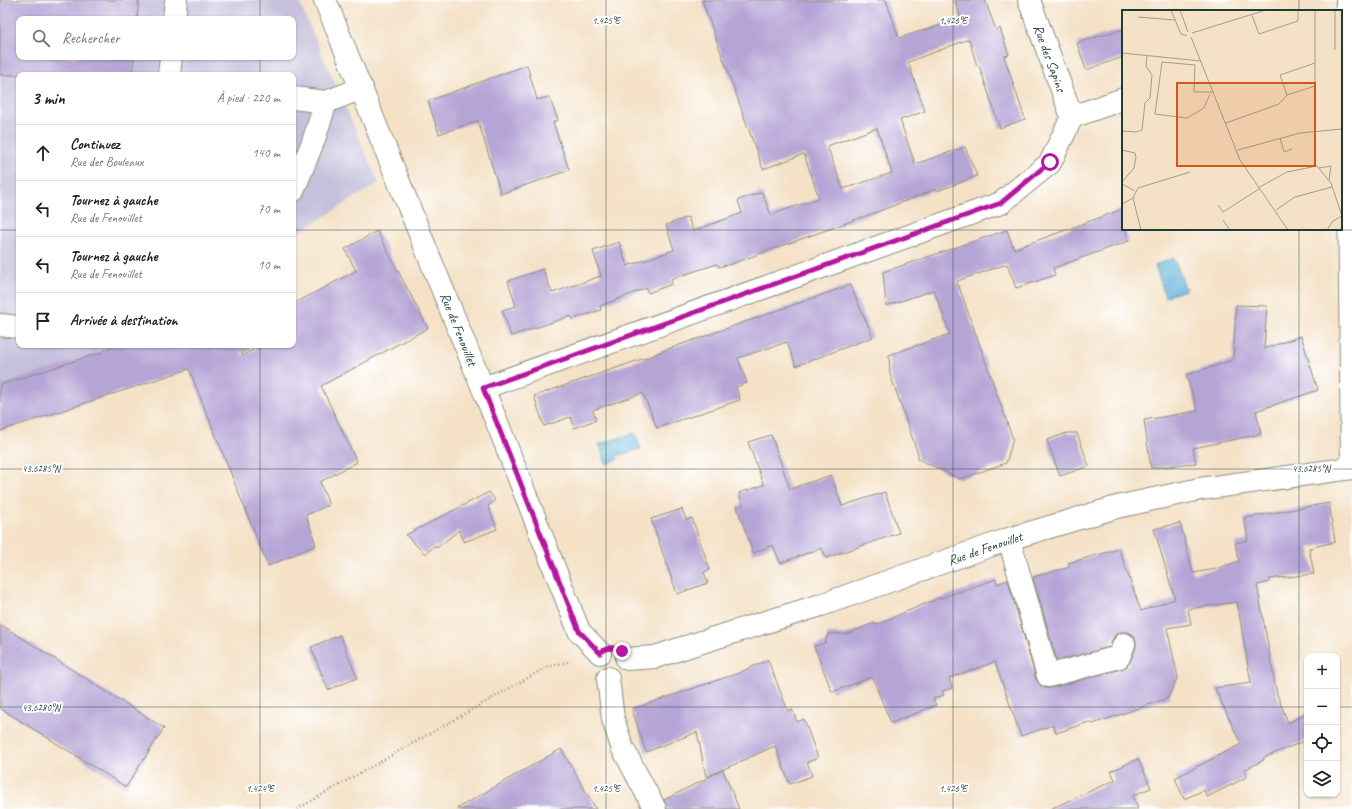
<!DOCTYPE html>
<html lang="fr">
<meta charset="utf-8">
<style>
:root{--surface:#fff;--page:#f6f6f6;--text:#202124;--muted:#757577;--line:#e0e0e0}
body{margin:0;font-family:Caveat,sans-serif;background:var(--page);color:var(--text)}
.controls{position:absolute;right:12px;bottom:12px;display:grid;overflow:hidden;border-radius:8px;box-shadow:0 1px 3px #0004}
.controls button{width:36px;height:36px;display:grid;place-items:center;padding:0;border:0;border-bottom:1px solid var(--line);background:var(--surface);color:var(--text);font:20px sans-serif}
.stop{position:absolute;width:12px;height:12px;margin:-9px;border:3px solid #b5179e;border-radius:50%;background:#fff}
.stop.end{background:#b5179e;border-color:#fff;box-shadow:0 1px 4px #0008}
.list{margin:0;padding:0;list-style:none}
h2{display:flex;justify-content:space-between;align-items:center;height:52px;margin:0;padding:0 16px;font-size:17px}
h2 small{font-size:13px;font-weight:400;color:var(--muted)}
.list li{display:grid;grid-template-columns:26px 1fr auto;gap:12px;align-items:center;box-sizing:border-box;height:56px;padding:0 16px;border-top:1px solid var(--line)}
.list b{display:block;font-size:15px;white-space:nowrap}
.list p{margin:0;font-size:13px;white-space:nowrap;color:var(--muted)}
.list em{font-size:13px;font-style:normal;color:var(--muted)}
.icon{flex:none;width:22px;height:22px;fill:none;stroke:currentColor;stroke-width:2;stroke-linecap:round;stroke-linejoin:round}
.map{position:relative;flex:none;width:1352px;height:809px;overflow:hidden}
.search{position:absolute;background:var(--surface);box-shadow:0 1px 3px #0004;left:16px;top:16px;width:280px;height:44px;display:flex;align-items:center;gap:10px;box-sizing:border-box;padding:0 14px;border-radius:8px;color:var(--muted);font-size:15px}
.panel{position:absolute;background:var(--surface);box-shadow:0 1px 3px #0004;left:16px;top:72px;width:280px;height:276px;border-radius:8px}
.map>svg:first-child{display:block}
.industrial{fill:#c5c0db;fill-rule:evenodd}
.water{fill:#5eaed8;stroke:#3e7686}
.building{fill:#b5a4d6;fill-rule:evenodd}
.lines{fill:none;stroke-linecap:round;stroke-linejoin:round}
.minor-casing{stroke:#8a8f7d;stroke-width:24}
.path{stroke:#8a8f7d;stroke-width:2.5;stroke-dasharray:1 3;stroke-linecap:butt}
.minor{stroke:#fff;stroke-width:22}
.route{stroke:#b5179e;stroke-width:5}
.ticks{fill:none;stroke:#1f3d34;stroke-width:1;stroke-opacity:0.45}
.labels{text-anchor:middle;stroke-width:4;stroke-linejoin:round;paint-order:stroke}
.street-label{font-size:14px;fill:#1f3d34;stroke:#fff}
.inset-road{fill:none;stroke:#9f9f8c;stroke-width:1}
.view{fill:#d45610;fill-opacity:0.15;stroke:#d45610;stroke-width:2}
.inset-edge{fill:none;stroke:#1f3d34;stroke-width:2}
.ticks-label{font-size:10px;text-anchor:middle;fill:#1f3d34;stroke:#fff;stroke-width:4;stroke-linejoin:round;paint-order:stroke}
</style>
<div class="map">
<svg width="1352" height="809" viewBox="0 0 1352 809">
<rect width="100%" height="100%" fill="#fff"/>
<filter id="ink" filterUnits="userSpaceOnUse"><feTurbulence type="fractalNoise" baseFrequency=".025" numOctaves="2"/><feDisplacementMap in="SourceGraphic" scale="8" xChannelSelector="R" yChannelSelector="G"/><feConvolveMatrix kernelMatrix="1 2 1 2 8 2 1 2 1" color-interpolation-filters="sRGB"/></filter>
<filter id="wash" filterUnits="userSpaceOnUse"><feTurbulence type="fractalNoise" baseFrequency=".012" numOctaves="4" result="noise"/><feDisplacementMap in="SourceGraphic" scale="16" xChannelSelector="R" yChannelSelector="G"/><feGaussianBlur stdDeviation="0.9" result="paint"/><feColorMatrix in="noise" values="0 0 0 0 0 0 0 0 0 0 0 0 0 0 0 0 0 1.4 0 .05"/><feComposite in="paint" operator="in"/></filter>
<g filter="url(#wash)">
<rect width="100%" height="100%" fill="#f4e1c6"/>
<path class="industrial" d="M0,0H298L379,183L293,236V75H19V345H113L102,352L0,385ZM19,19H293V57H19Z"/>
<g class="water">
<polygon points="1174,258 1186,290 1165,297 1155,265"/>
<polygon points="635,433 641,449 617,456 618,460 606,464 599,444"/>
</g>
<g id="blocks">
<g class="building">
<polygon points="0,0 139,0 137,19 19,19 19,57 134,57 132,75 0,75"/>
<path d="M702,0H886L899,38L961,19L955,0H985L996,30L1000,28L1009,55L1004,56L1025,119L1000,128L979,65L977,66L969,39L908,62L925,111L900,120L915,164L965,147L977,176L951,186L936,191V189L877,212L731,264L719,267L717,264L671,279L672,284L648,293L646,288L600,306L601,310L573,319L571,316L511,336L502,310L516,306L508,281L543,269L552,293L601,276L593,251L619,242L627,266L674,250L666,225L688,217L693,231L742,213L738,200L762,192L771,215L819,198L804,154L763,169ZM877,128L892,173L843,189L827,146Z"/>
<polygon points="1123,29 1123,57 1086,70 1077,43"/>
<polygon points="527,65 537,100 549,97 558,120 553,122 569,170 501,194 478,121 439,134 428,101"/>
<polygon points="1123,209 1123,229 1125,229 1129,241 1053,268 1055,275 1016,288 1007,264 957,281 1013,439 1006,463 960,479 918,459 918,454 890,374 889,355 950,334 934,290 886,306 883,272 1007,230 1014,249"/>
<polygon points="377,231 428,328 321,386 357,462 320,482 329,505 306,515 316,545 268,566 189,369 0,431 0,385 102,352 113,345 247,345 248,350 241,352 242,355 265,345 293,345 293,304 356,271 345,249"/>
<polygon points="850,285 873,337 796,366 787,342 738,358 747,383 736,387 740,400 657,428 643,393 593,410 596,420 574,428 571,417 544,426 534,396 657,354 657,353"/>
<polygon points="1236,305 1267,306 1264,349 1301,336 1318,390 1256,411 1261,434 1193,448 1196,463 1151,468 1144,420 1198,411 1186,375 1233,360"/>
<polygon points="1067,433 1077,433 1089,466 1060,476 1047,440"/>
<polygon points="771,435 790,489 831,475 842,506 885,492 899,533 826,558 822,548 780,563 773,545 753,553 737,507 743,505 739,493 764,485 748,442"/>
<polygon points="489,492 495,500 488,506 497,529 464,542 459,530 437,548 436,545 425,554 406,535"/>
<polygon points="1329,503 1335,542 1309,548 1314,574 1269,579 1269,582 1257,585 1277,694 1288,723 1307,713 1307,740 1263,758 1264,760 1244,770 1247,777 1207,797 1204,790 1184,799 1175,778 1241,744 1215,688 1251,683 1237,602 1188,609 1191,624 1167,628 1178,677 1168,698 1093,724 1089,722 1056,733 1053,725 1021,736 995,662 949,678 952,688 942,691 944,695 933,699 936,705 891,723 872,677 832,692 814,646 825,643 828,634 847,634 874,623 875,625 929,602 996,579 997,584 1008,580 1036,679 1040,685 1045,688 1051,688 1122,669 1127,666 1130,662 1136,648 1136,642 1134,636 1128,632 1122,632 1116,634 1112,640 1110,647 1057,661 1033,577 1070,567 1068,563 1119,549 1141,611 1175,599 1154,529 1180,523 1193,573 1216,569 1239,561 1235,543 1248,540 1244,518"/>
<polygon points="682,509 686,520 692,518 710,570 704,572 708,583 677,594 651,519"/>
<polygon points="0,624 164,728 126,787 0,708"/>
<polygon points="340,635 357,678 328,690 311,647"/>
<polygon points="768,660 788,711 792,709 797,722 804,719 818,758 807,762 812,776 790,784 775,746 706,777 697,732 646,752 632,709 736,674"/>
<polygon points="561,749 596,809 456,809"/>
<polygon points="1138,759 1151,788 1133,795 1138,809 1050,809 1115,780 1111,771"/>
<polygon points="723,770 739,809 667,809 664,800"/>
</g>
</g>
</g>
<g filter="url(#ink)">
<use href="#blocks" fill-opacity="0" stroke="#8a8f7d" stroke-width="1"/>
<g class="lines">
<g class="minor-casing">
<g id="minor">
<polyline points="325,0 437,276 500,430 579,631 600,653"/>
<polyline points="1029,0 1072,117"/>
<polyline points="1347,0 1352,468"/>
<polyline points="174,19 176,0"/>
<polyline points="169,75 171,57"/>
<polyline points="293,98 326,102 362,88"/>
<polyline points="293,191 313,142 326,102"/>
<polyline points="0,325 19,327"/>
<polyline points="483,388 1001,203 1050,163 1072,117 1123,99"/>
<polyline points="1009,539 1048,676 1119,657 1124,644"/>
<polyline points="627,659 655,657 692,645 821,605 1009,539 1117,507 1200,489 1352,468"/>
<polyline points="608,678 613,719 622,747 655,809"/>
</g>
</g>
<polyline class="path" points="297,809 547,667 571,661"/>
<use href="#minor" class="minor"/>
</g>
</g>
<g class="lines" filter="url(#ink)">
<path class="route" d="M622,651C614,646 607,647 600,653L579,631L483,388L1001,203L1050,162"/>
</g>
<path class="ticks" d="M260,0V19M606,0V809M953,0V809M1299,0V11M260,57V75M1299,229V809M0,230H19M293,230H1352M260,345V809M0,469H1352M0,707H1307M1337,707H1352"/>
<g class="labels">
<g class="street-label">
<text transform="translate(1050 58) rotate(70)" y="5">Rue des Sapins</text>
<text transform="translate(459 329) rotate(68)" y="5">Rue de Fenouillet</text>
<text transform="translate(985 548) rotate(-19)" y="5">Rue de Fenouillet</text>
</g>
</g>
<g transform="translate(1122 10)">
<rect width="220" height="220" fill="#f4e1c6"/>
<path class="inset-road" d="M49,0L59,24L65,26M58,0L66,22M193,0V121M213,0V40M130,5L137,24L176,11V0M16,7L53,10M70,23L144,0M69,27L118,150L166,220M0,43L79,51M88,84L82,98L65,108L33,104L40,52L73,55L72,82H92M165,85L158,65L193,53M104,113L157,94L165,85L193,76M0,121L14,122L20,120L23,93L28,88L30,65L24,56L25,46M158,128L162,142L170,139M0,140L13,143L14,147L12,158L0,172M116,140L178,123L220,119M197,158L209,156L207,170M0,174L13,181M136,178L165,162L195,156L209,173L220,206M0,194L11,188M96,195L101,202L137,179M154,200L173,187L210,177M101,210L108,220M19,220L11,188L16,178L68,162M205,220L211,211L220,206"/>
<path class="view" d="M55,73H193V156H55Z"/>
<rect width="220" height="220" class="inset-edge"/>
</g>
<g class="ticks-label">
<text x="606" y="24">1.425°E</text>
<text x="953" y="24">1.426°E</text>
<text x="41" y="472">43.6285°N</text>
<text x="1311" y="472">43.6285°N</text>
<text x="41" y="711">43.6280°N</text>
<text x="260" y="792">1.424°E</text>
<text x="606" y="792">1.425°E</text>
<text x="953" y="792">1.426°E</text>
</g>
</svg>
<div class="controls">
<button>+</button>
<button>−</button>
<button><svg class="icon" aria-label="locate" viewBox="0 0 24 24"><circle cx="12" cy="12" r="6"/><path d="M12 2v4M12 18v4M2 12h4M18 12h4"/></svg></button>
<button><svg class="icon" aria-label="layers" viewBox="0 0 24 24"><path d="M12 4l9 5-9 5-9-5zM3 14l9 5 9-5"/></svg></button>
</div>
<div class="stop" style="left:1050px;top:162px"></div>
<div class="stop end" style="left:622px;top:651px"></div>
<div class="search"><svg class="icon" aria-label="search" viewBox="0 0 24 24"><circle cx="10" cy="10" r="6"/><path d="M15 15l6 6"/></svg>Rechercher</div>
<section class="panel">
<h2>3 min<small>À pied · 220 m</small></h2>
<ul class="list">
<li><svg class="icon" aria-label="ahead" viewBox="0 0 24 24"><path d="M12 20V5M6 11l6-6 6 6"/></svg><div><b>Continuez</b><p>Rue des Bouleaux</p></div><em>140 m</em></li>
<li><svg class="icon" aria-label="left" viewBox="0 0 24 24"><path d="M17 20v-9H6M10 6l-5 5 5 5"/></svg><div><b>Tournez à gauche</b><p>Rue de Fenouillet</p></div><em>70 m</em></li>
<li><svg class="icon" aria-label="left" viewBox="0 0 24 24"><path d="M17 20v-9H6M10 6l-5 5 5 5"/></svg><div><b>Tournez à gauche</b><p>Rue de Fenouillet</p></div><em>10 m</em></li>
<li><svg class="icon" aria-label="arrive" viewBox="0 0 24 24"><path d="M6 21V4h12l-3 4 3 4H6"/></svg><div><b>Arrivée à destination</b></div></li>
</ul>
</section>
</div>
